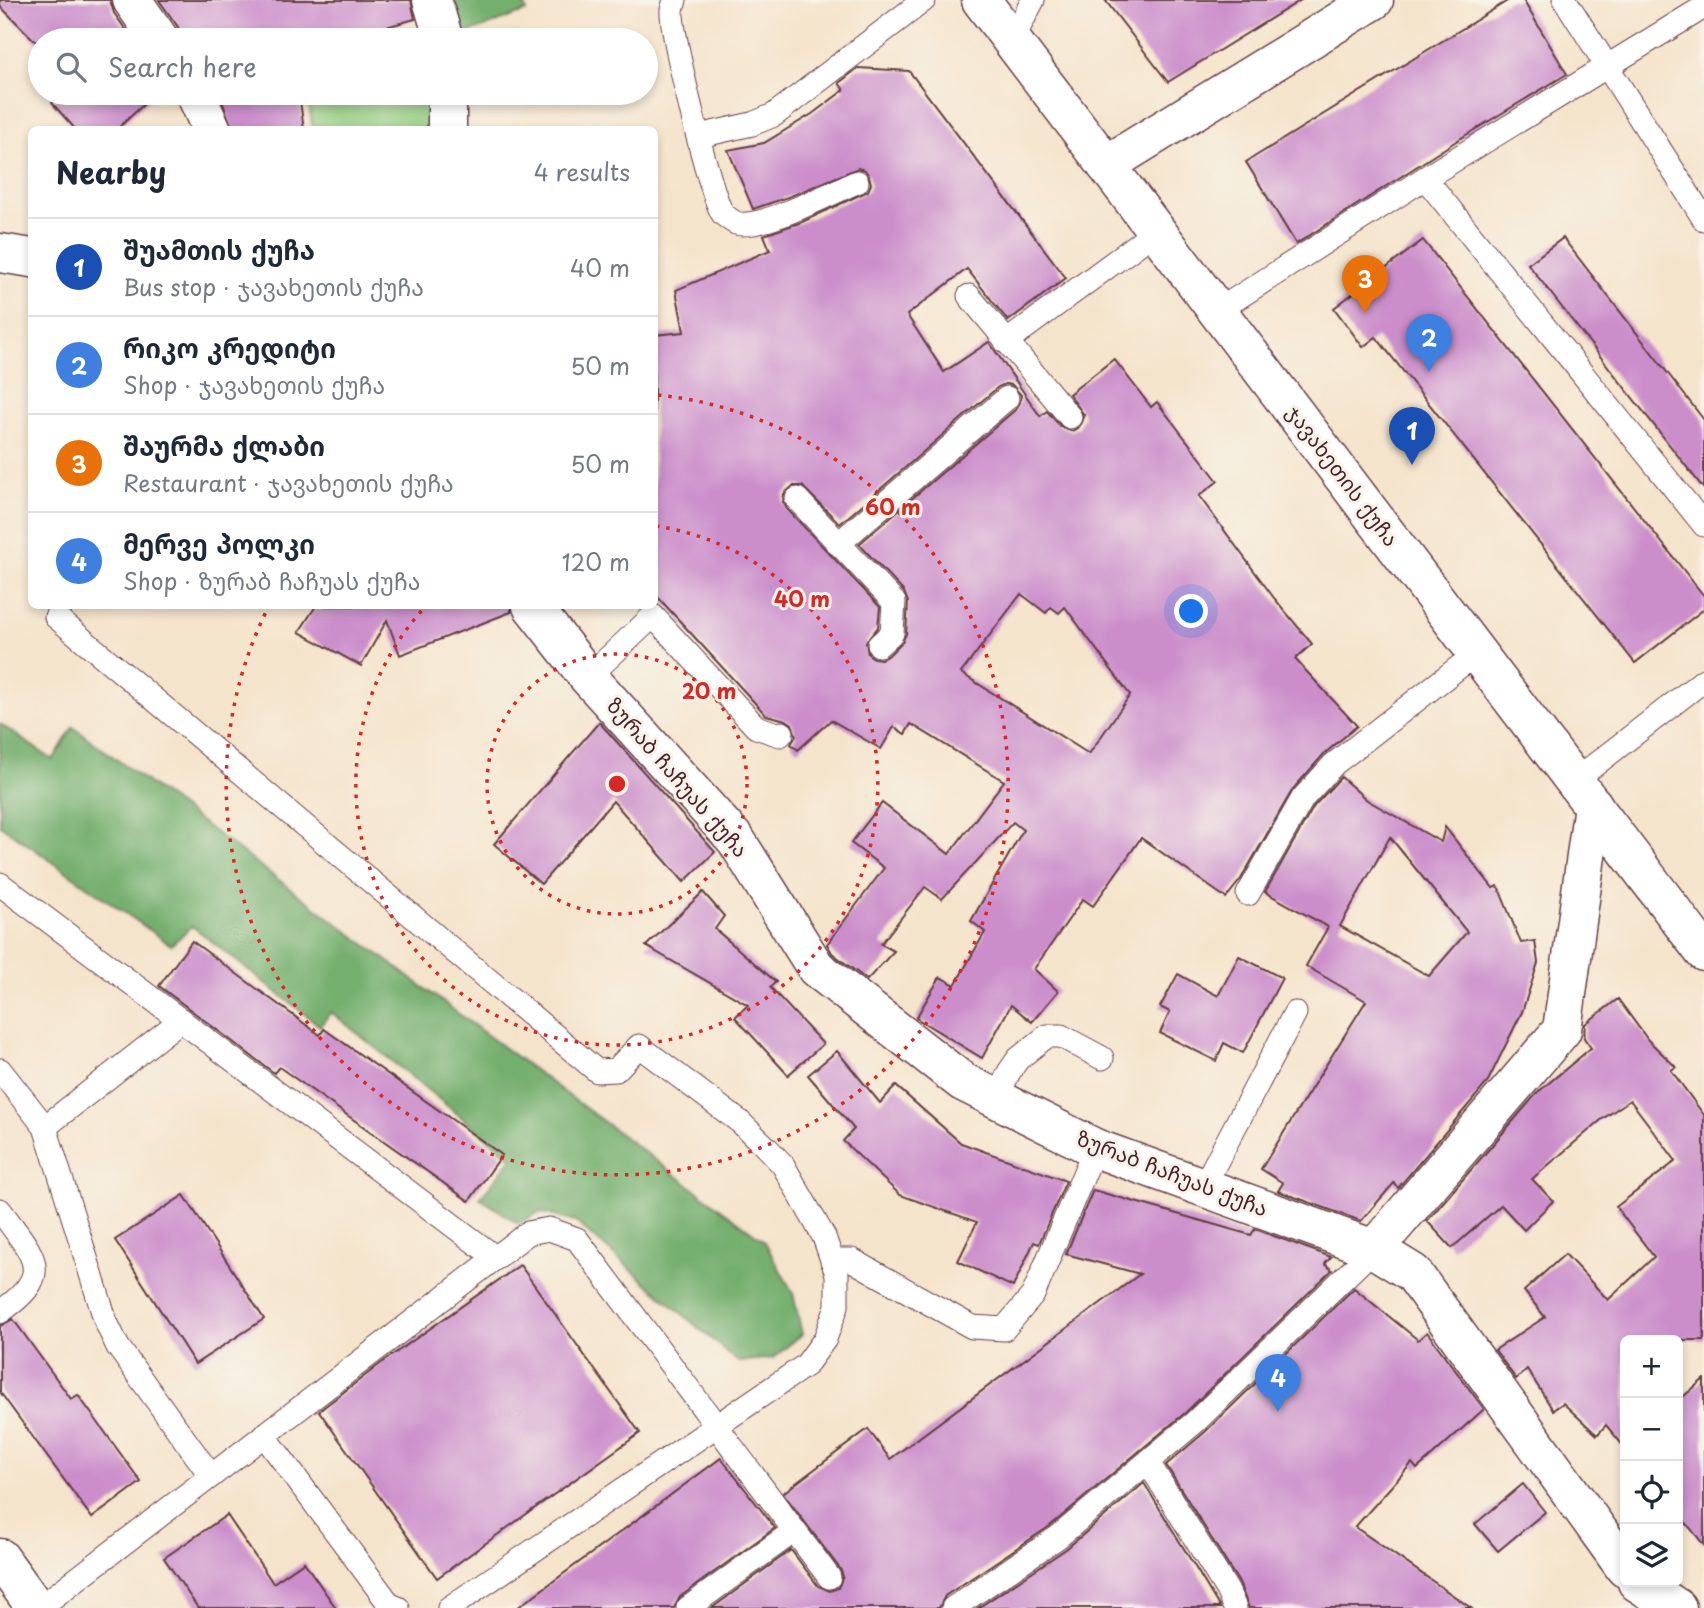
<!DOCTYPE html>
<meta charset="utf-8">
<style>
:root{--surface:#fff;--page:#f6f6f7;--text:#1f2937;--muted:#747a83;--line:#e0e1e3;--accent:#0b8043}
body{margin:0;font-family:"Playpen Sans","Noto Sans Georgian",sans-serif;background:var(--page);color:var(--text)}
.controls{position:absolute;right:21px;bottom:21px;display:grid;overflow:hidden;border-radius:10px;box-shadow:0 4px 10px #0003}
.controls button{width:63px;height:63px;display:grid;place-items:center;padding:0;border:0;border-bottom:2px solid var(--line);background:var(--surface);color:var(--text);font:35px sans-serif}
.you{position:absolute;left:1192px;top:612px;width:24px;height:24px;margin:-18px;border:5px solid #fff;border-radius:50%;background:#1a73e8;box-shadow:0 0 0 10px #1a73e833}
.badge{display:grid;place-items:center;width:46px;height:46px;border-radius:50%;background:var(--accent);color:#fff;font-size:23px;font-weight:700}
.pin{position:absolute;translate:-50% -58px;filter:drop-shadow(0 2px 4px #0008)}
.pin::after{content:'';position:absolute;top:37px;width:24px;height:21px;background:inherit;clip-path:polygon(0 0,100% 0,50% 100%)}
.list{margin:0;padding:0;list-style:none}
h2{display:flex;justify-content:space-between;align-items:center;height:91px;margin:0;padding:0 28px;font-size:30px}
h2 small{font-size:23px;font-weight:400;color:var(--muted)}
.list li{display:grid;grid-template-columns:46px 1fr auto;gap:21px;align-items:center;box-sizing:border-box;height:98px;padding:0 28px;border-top:2px solid var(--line)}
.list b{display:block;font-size:26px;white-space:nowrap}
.list p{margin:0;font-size:23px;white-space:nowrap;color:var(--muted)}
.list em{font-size:23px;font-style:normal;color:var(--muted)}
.icon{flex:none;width:38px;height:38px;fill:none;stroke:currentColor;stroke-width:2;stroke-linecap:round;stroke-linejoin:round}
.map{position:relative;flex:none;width:1704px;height:1608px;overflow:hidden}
.search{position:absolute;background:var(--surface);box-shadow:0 4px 10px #0003;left:28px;top:28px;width:630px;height:77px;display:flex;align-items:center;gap:18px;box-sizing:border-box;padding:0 24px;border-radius:38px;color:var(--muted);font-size:26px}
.panel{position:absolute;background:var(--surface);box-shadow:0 4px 10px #0003;left:28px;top:126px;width:630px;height:483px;border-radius:10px}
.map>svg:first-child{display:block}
.green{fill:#90cb7f;stroke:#6d7555;stroke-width:2}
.forest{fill:#74af6e;stroke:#5f674c;stroke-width:2}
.building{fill:#cb8ecb;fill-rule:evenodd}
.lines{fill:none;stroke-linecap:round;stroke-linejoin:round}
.service-casing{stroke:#643d43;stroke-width:25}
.minor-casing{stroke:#643d43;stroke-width:41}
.tertiary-casing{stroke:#643d43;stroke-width:41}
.primary-casing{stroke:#643d43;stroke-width:41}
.service{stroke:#fff;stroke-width:23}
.minor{stroke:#fff;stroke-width:38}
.tertiary{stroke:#fff;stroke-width:38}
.primary{stroke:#fff;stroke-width:38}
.ring{fill:none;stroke:#d62828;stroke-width:3.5;stroke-dasharray:3.5 7}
.labels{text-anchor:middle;stroke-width:6;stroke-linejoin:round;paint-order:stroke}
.street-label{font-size:21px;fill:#4a1f2b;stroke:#f7f3e8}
.centre{fill:#d62828;stroke:#f7f3e8;stroke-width:3.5}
.ring-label{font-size:21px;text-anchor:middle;font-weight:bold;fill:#d62828;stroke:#f7f3e8;stroke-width:6;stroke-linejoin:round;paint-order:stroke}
</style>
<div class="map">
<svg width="1704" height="1608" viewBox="0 0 1704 1608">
<rect width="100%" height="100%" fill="#f7f3e8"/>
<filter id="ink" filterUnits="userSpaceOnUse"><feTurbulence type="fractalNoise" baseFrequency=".0143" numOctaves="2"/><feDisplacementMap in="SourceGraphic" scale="14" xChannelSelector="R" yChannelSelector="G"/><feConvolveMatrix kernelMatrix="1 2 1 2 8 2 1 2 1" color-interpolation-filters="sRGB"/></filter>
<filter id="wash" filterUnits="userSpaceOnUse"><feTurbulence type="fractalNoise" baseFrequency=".00686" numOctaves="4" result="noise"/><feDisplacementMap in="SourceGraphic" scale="28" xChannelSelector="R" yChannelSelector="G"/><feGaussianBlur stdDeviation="1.57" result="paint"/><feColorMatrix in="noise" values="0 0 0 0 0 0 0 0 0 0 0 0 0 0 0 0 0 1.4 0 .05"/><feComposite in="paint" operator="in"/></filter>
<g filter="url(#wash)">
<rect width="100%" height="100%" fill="#f5e4cc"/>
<polygon class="green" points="307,93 432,93 429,129 313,129"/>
<g class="forest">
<polygon points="453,0 522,0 527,11 465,34"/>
<polygon points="0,724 53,760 73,727 764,1241 793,1293 802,1334 773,1358 738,1362 576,1222 540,1212 518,1223 480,1198 512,1158 331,1012 320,1026 192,926 171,945 0,825"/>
</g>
<g id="blocks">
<g class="building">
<polygon points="0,0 110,0 114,13 133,40 40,40 40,46 0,6"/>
<polygon points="159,0 411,0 415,19 339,40 182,40 178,27"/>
<polygon points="1105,0 1301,0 1168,82"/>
<polygon points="1509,0 1523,0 1567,74 1461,138 1296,244 1246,162"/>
<path d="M858,68L909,71L1066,278L1008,321L967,269L907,315L944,372L989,342L1040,416L1047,411L1060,426L1072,431L1079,427L1084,415L1069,394L1114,359L1151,407L1157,402L1218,481L1199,496L1274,598L1312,644L1295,659L1357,726L1324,754L1293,789L1241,879L1226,898L1141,838L1093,906L1083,899L1034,969L1058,991L1032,1022L1011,1005L982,1058L916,1018L940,977L955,985L985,932L971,921L1023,830L1013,822L942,899L925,887L881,944L894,951L867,980L832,953L827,944L884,868L851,843L882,803L949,854L1004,781L911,724L905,734L894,727L881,749L831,720L798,750L791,744L796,736L792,724L786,720L766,715L654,593V335L684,332L676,290L770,250L764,235L802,222L868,191L871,184L869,176L865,170L858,168L791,196L753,209L728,150L764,143L812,114L844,90L839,83ZM1005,384L1012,385L1021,395L1020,402L1016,409L859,544L904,592L908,602L906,634L902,642L888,656L881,659L874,658L868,654L866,642L878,627L880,607L787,509L783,502L784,494L793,486H802L840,524L998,387ZM1021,594L1046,613L1051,607L1059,613L1065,607L1130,695L1089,754L961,673Z"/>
<polygon points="63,93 156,93 116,130 76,130 52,103"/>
<polygon points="219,93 299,93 304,130 233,130"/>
<polygon points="1563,238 1704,420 1704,489 1528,264"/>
<polygon points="1423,240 1704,596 1704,609 1635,663 1376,337 1363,347 1334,308"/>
<polygon points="316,606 511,606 511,612 400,655 387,620 361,666 299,632"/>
<polygon points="599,722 715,852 684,882 613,801 541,884 494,844"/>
<path d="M1341,777L1367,800L1441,842L1445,827L1493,888L1498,886L1521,943L1535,941L1538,963L1522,1012L1487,1083L1398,1188L1394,1183L1361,1221L1278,1191L1283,1183L1261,1169L1366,1001L1306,966L1328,927L1265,892L1314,806ZM1390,837L1467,932L1429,976L1340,926Z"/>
<polygon points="703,892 724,916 715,929 776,982 770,987 823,1044 788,1075 735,1017 748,1005 646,946"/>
<polygon points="192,941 320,1035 324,1029 502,1155 469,1201 279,1067 274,1073 159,986"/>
<polygon points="1239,956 1282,978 1243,1053 1224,1043 1216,1061 1160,1033 1170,1012 1160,1007 1178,974 1218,996"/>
<polygon points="1618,999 1648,1040 1676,1067 1671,1070 1704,1115 1704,1340 1625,1340 1625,1448 1606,1425 1597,1435 1563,1403 1553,1410 1527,1369 1516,1379 1495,1350 1545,1317 1524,1291 1565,1254 1608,1300 1654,1257 1616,1207 1676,1161 1630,1100 1601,1120 1532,1179 1553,1201 1524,1230 1501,1205 1452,1248 1427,1221 1538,1092 1591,1048 1584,1038 1585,1024"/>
<polygon points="837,1051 880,1103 896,1086 961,1143 1066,1181 1039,1244 1034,1242 1013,1287 958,1261 977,1222 900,1195 843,1141 854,1129 808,1075"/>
<polygon points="1093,1190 1251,1235 1255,1229 1331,1257 1325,1264 1332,1270 1186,1412 1050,1526 945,1596 939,1608 712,1608 791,1550 818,1586 830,1591 838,1588 843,1576 840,1569 783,1493 868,1429 890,1459 1140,1274 1066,1254"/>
<polygon points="184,1195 264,1319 195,1364 115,1240"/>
<polygon points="520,1265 640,1433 437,1578 319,1411 384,1361"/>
<polygon points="1354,1288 1418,1340 1427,1332 1484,1409 1417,1469 1412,1463 1355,1527 1471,1608 1249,1608 1239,1583 1166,1465 1205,1432"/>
<polygon points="13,1319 71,1399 78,1395 141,1482 92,1518 0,1392 0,1326"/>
<polygon points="1704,1379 1704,1545 1678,1513 1678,1401"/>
<polygon points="721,1458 775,1528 680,1597 674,1608 517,1608"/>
<polygon points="1144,1483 1220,1608 978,1608 1066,1549"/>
<polygon points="1523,1484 1545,1512 1498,1551 1475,1524"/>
<polygon points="227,1515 273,1583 304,1562 336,1608 198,1608 164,1558"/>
</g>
</g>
</g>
<g filter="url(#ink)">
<use href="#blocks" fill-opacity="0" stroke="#643d43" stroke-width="2"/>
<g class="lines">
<g class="service-casing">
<g id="service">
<path d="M675,0C675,1 672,9 672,10C670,31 711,199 723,214C725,216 733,222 736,223C759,231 833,192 857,182"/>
<polyline points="1565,0 1704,219"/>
<polyline points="1012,41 1033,0"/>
<polyline points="699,136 752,124 774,115 924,0"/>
<polyline points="1425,178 1704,525"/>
<polyline points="969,296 1070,417"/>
<polyline points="1217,311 1425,178 1704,7"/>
<polyline points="1006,342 1156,231"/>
<polyline points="797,499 894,602 892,633 879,645"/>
<polyline points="838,544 1007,398"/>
<polyline points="56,617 597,1071 616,1070 639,1046 740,1122 767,1148 783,1165 824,1237 837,1274 837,1306 825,1339 806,1365 449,1608"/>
<polyline points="588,677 653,616 756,727 780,735 782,733"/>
<polyline points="1574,781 1704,680"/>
<polyline points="0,884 496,1258"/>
<polyline points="1248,894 1303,798 1334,764 1477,653"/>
<polyline points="0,1070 45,1127 106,1322 118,1347 211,1476"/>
<polyline points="997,1098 1009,1072 1018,1059 1047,1036 1061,1036 1102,1058"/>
<polyline points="45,1127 181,1020"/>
<polyline points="1203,1187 1295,1013"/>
<path d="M0,1210C33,1256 57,1273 0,1312"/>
<polyline points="832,1260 852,1260 972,1327 1004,1329 1033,1295 1095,1148"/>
<polyline points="264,1435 390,1605 398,1608"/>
<polyline points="1148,1462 1227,1590 1235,1608"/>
<polyline points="39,1608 528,1233 549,1229 577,1239 829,1577"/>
<polyline points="688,1608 794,1531"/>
<polyline points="953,1608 1058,1537 1195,1422 1374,1249"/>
</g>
</g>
<g class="minor-casing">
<g id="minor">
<polyline points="132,0 160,40"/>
<polyline points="432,0 444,40"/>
<polyline points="195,93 212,130"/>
<polyline points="447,130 447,93"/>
<polyline points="1106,165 1374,0"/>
<polyline points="0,253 32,258"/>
<polyline points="532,606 588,677 736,840 816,968 963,1082 1095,1148 1374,1249 1413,1273 1625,1568"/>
<polyline points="1374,1249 1562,1030 1593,805"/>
<polyline points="1637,1582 1677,1608"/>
</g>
</g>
<g class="tertiary-casing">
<polyline id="tertiary" points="0,1558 36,1608"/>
</g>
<g class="primary-casing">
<polyline id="primary" points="981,0 1704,952"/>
</g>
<use href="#service" class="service"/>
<use href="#minor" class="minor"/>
<use href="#tertiary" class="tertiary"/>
<use href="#primary" class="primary"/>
</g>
</g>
<g class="ring">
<circle cx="617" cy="784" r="130"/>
<path d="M656 526A261 261 0 1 1 426 606"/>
<path d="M658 395A391 391 0 1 1 269 606"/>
</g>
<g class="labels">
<g class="street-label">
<text transform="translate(1342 476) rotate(53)" y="7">ჯავახეთის ქუჩა</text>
<text transform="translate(677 778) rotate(49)" y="7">ზურაბ ჩაჩუას ქუჩა</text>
<text transform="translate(1172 1174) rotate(21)" y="7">ზურაბ ჩაჩუას ქუჩა</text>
</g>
</g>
<circle cx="617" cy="784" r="10" class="centre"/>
<g class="ring-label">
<text x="893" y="515">60 m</text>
<text x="802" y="607">40 m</text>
<text x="709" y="699">20 m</text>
</g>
</svg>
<div class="controls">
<button>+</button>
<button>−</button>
<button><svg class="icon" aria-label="locate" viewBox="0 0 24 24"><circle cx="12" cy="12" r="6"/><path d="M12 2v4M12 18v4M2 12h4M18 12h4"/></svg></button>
<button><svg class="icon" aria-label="layers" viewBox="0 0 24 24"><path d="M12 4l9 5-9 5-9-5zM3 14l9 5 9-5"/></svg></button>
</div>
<div class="you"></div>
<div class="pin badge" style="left:1412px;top:465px;background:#1a4fb4">1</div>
<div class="pin badge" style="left:1429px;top:372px;background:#3f7fe0">2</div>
<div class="pin badge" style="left:1365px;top:313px;background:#e8710a">3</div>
<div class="pin badge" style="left:1278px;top:1412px;background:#3f7fe0">4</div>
<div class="search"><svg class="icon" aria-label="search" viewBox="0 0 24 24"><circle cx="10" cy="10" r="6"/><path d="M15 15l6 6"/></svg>Search here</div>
<section class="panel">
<h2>Nearby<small>4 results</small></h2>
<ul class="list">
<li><span class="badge" style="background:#1a4fb4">1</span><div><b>შუამთის ქუჩა</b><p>Bus stop · ჯავახეთის ქუჩა</p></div><em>40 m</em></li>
<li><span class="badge" style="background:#3f7fe0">2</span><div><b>რიკო კრედიტი</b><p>Shop · ჯავახეთის ქუჩა</p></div><em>50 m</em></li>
<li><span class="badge" style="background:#e8710a">3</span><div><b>შაურმა ქლაბი</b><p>Restaurant · ჯავახეთის ქუჩა</p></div><em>50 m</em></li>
<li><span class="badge" style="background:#3f7fe0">4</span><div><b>მერვე პოლკი</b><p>Shop · ზურაბ ჩაჩუას ქუჩა</p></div><em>120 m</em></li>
</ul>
</section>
</div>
